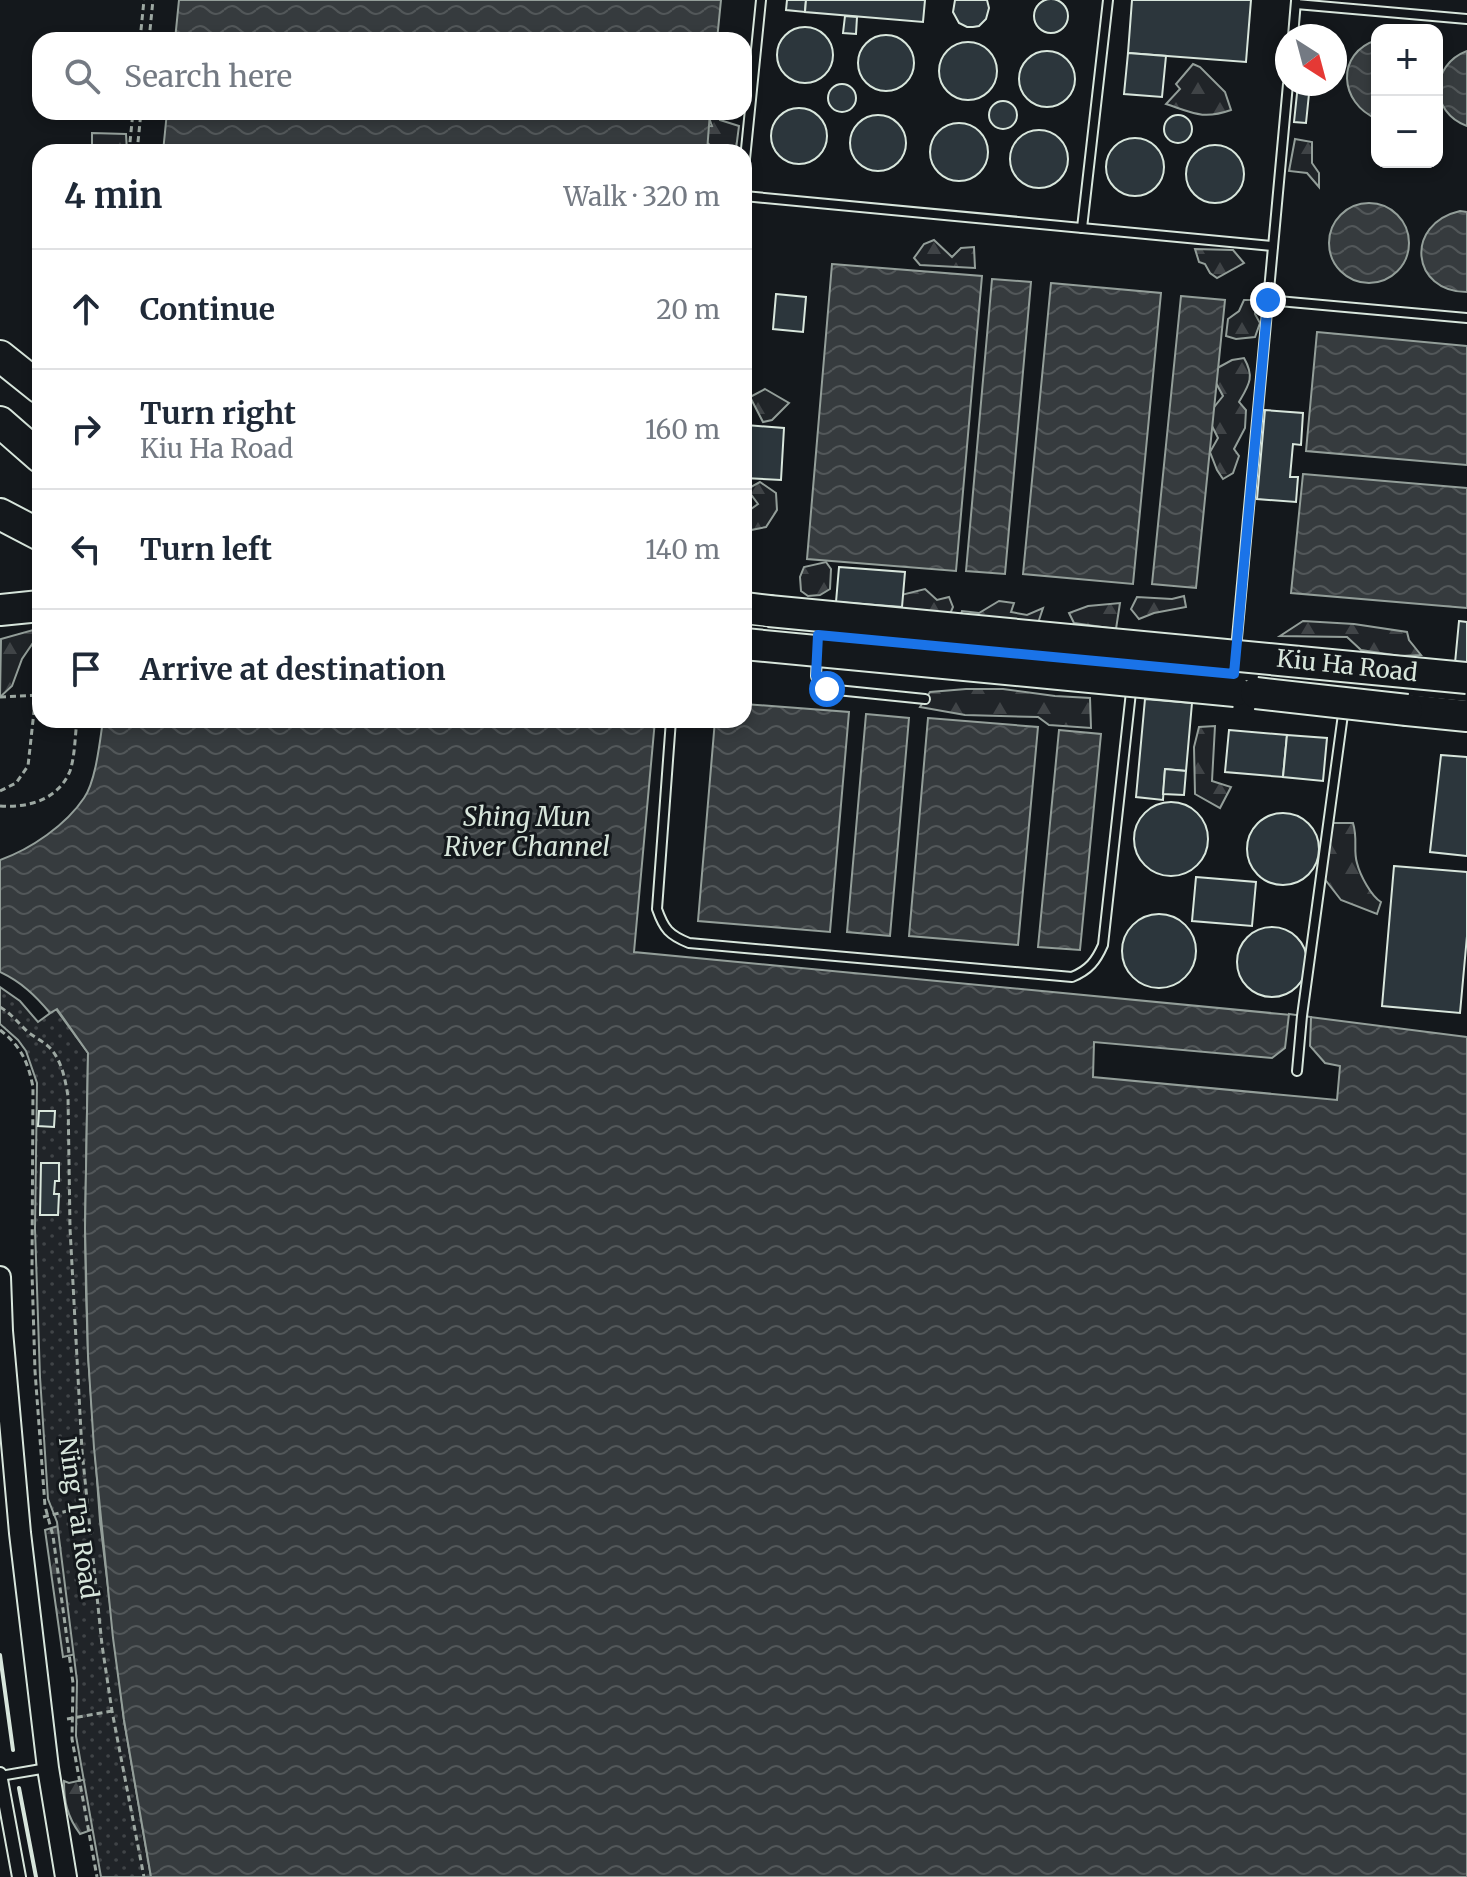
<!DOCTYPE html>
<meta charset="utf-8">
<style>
:root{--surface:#fff;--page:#f2f2f3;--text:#1f2937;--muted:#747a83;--line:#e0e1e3}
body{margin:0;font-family:Merriweather,serif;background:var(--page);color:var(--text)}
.controls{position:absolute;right:24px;top:24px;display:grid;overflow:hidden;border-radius:16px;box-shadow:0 4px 12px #0003}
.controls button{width:72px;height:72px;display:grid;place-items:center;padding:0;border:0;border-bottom:2px solid var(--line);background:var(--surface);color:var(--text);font:40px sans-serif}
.compass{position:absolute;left:1275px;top:24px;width:72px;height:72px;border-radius:50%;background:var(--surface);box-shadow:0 4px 12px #0003;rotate:144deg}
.stop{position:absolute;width:24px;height:24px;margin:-18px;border:6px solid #1a73e8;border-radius:50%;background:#fff}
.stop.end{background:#1a73e8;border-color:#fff;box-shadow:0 2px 8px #0008}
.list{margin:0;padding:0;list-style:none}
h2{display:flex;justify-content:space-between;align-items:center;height:104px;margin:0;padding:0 32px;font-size:34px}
h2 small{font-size:26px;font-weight:400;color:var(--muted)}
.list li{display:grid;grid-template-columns:52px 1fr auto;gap:24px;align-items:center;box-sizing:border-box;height:120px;padding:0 32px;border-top:2px solid var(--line)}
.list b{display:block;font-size:30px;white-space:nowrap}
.list p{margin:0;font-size:26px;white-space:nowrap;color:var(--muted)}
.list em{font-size:26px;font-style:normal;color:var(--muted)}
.icon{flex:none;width:44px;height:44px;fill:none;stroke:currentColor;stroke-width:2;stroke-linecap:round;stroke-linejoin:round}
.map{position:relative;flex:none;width:1467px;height:1877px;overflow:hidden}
.search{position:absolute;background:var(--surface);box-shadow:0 4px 12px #0003;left:32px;top:32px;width:720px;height:88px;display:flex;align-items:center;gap:20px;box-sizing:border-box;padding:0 28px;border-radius:24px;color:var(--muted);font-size:30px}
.panel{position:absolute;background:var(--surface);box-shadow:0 4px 12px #0003;left:32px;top:144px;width:720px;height:584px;border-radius:24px}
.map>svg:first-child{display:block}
.forest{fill:url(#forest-firs);stroke:#939e99;stroke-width:2}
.park{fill:url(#park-dots);stroke:#939e99;stroke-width:2}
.water{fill:url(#water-waves);stroke:#939e99;stroke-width:2}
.pier{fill:#14181c;stroke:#939e99;stroke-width:2}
.building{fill:#2c363c;stroke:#d8e6dc;stroke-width:2}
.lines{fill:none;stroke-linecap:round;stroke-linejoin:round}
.service-casing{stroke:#d8e6dc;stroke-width:12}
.pedestrian-casing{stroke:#d8e6dc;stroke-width:16}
.tertiary-casing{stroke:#d8e6dc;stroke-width:24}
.motorway-casing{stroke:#d8e6dc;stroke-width:34}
.path{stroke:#9da8a2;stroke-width:3;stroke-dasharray:6 4;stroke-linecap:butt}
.service{stroke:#14181c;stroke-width:8}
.pedestrian{stroke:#14181c;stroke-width:12}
.tertiary{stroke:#14181c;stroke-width:20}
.motorway{stroke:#14181c;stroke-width:30}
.motorway-bridge-casing{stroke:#d8e6dc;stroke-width:34;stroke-linecap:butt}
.motorway-bridge{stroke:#14181c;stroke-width:30}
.wall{stroke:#d8e6dc;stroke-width:4}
.route{stroke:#1a73e8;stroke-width:10}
.labels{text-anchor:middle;stroke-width:6;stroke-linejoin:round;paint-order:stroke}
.street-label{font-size:24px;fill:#d8e6dc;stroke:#14181c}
.water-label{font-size:26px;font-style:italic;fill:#d8e6dc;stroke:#14181c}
</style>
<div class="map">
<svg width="1467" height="1877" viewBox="0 0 1467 1877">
<defs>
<pattern id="forest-firs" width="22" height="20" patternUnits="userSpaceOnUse" patternTransform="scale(2)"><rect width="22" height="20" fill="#202428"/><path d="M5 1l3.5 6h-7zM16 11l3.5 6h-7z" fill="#404447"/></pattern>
<pattern id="park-dots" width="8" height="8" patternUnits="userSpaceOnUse" patternTransform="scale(2)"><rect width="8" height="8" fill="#202428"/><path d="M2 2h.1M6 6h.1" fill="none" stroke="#404447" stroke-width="1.8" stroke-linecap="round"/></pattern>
<pattern id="water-waves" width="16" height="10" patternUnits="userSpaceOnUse" patternTransform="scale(2)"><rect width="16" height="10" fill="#363b3e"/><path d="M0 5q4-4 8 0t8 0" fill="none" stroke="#525759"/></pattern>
</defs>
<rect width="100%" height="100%" fill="#14181c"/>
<g class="forest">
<path d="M1193,64L1200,67L1225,92L1231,110C1203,120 1193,113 1166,104L1180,89L1176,84Z"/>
<polygon points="707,112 721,112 720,120 739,126 736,149 710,145 698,136 700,127 712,126"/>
<polygon points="92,133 126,134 127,152 92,152"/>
<polygon points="1295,139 1312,142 1312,163 1319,173 1319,187 1307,173 1289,171"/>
<polygon points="934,240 952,257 961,248 974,247 975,268 920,265 914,258 924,244"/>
<polygon points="1195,249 1233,250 1244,263 1217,278 1210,273 1205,264 1199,262"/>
<polygon points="1244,300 1255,300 1255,314 1260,323 1255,337 1236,339 1226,336 1228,319 1239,311"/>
<path d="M1244,358C1255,377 1249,385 1239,402L1246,410L1245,428L1234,449L1239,456L1233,473L1223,479L1217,470L1210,452L1218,438L1207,416L1223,396L1210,372L1232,360Z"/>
<polygon points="765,389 789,403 772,420 763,422 750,397"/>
<polygon points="760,482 776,493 777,510 766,527 751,530 744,514 758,504 747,489"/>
<polygon points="826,562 831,569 830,589 820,595 808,596 801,591 800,577 804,567"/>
<polygon points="925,589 937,600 949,597 953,607 950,614 891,609 897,596"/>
<polygon points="1184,596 1186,607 1154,613 1139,619 1131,609 1137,597 1172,599"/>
<polygon points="999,601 1014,603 1011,612 1027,615 1043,608 1038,623 960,617 962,611 979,613"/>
<polygon points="1120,603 1116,629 1074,623 1069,613 1088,606"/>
<polygon points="1303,621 1354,624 1407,632 1409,640 1421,655 1400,656 1361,650 1347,637 1280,636"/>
<polygon points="33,630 39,634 22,659 12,686 0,697 1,639"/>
<polygon points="966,689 1003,689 1055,696 1090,698 1091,728 1049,725 1038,717 965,715 920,707 930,692"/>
<polygon points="1215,726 1212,781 1231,787 1220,808 1195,794 1194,747 1199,727"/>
<path d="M1328,823H1353C1358,839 1353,850 1357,863C1360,875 1371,896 1381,902L1377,914L1341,900L1320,873Z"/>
<polygon points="68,1523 80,1653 63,1657 45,1530"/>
<path d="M100,1776L105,1825L80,1834C67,1816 64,1802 64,1781L69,1783Z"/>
</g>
<polygon class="park" points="0,987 20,1001 38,1022 56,1009 88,1053 85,1228 86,1291 88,1355 100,1521 124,1720 151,1877 101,1877 76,1736 77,1681 57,1522 48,1499 40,1377 35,1229 37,1083 26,1051 18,1040 0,1024"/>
<g class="water">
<polygon points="179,0 721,0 717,40 175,40"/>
<path d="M1377,40V119C1339,103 1335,53 1377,40Z"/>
<path d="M1467,51V126C1429,112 1430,65 1467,51Z"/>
<polygon points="167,112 710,112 707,152 163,152"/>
<circle cx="1369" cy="243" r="40"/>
<path d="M1460,211L1467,212V292C1411,292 1404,224 1460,211Z"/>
<polygon points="832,264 982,276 956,571 807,559"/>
<polygon points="992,279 1031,282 1005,574 966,571"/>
<polygon points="1051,283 1161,293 1133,584 1023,574"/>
<polygon points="1181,296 1225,300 1196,588 1152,584"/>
<polygon points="1317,332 1467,346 1467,465 1306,451"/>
<polygon points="1303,474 1467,488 1467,608 1291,593"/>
<polygon points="744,704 849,712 830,932 698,921 715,720 744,720"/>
<polygon points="866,714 909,718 890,936 847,932"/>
<polygon points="928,718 1038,727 1018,945 909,936"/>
<path d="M103,720H655L634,952L1302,1016L1467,1037V1877H151L124,1720L113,1638L94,1448L88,1355L85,1228L88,1053L57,1009L50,1013C35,995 21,982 0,972V860C31,849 66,825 84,798C96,781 100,740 103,720Z"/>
<polygon points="1059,730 1101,734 1080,950 1038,947"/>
</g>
<polygon class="pier" points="1289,1014 1311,1017 1310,1046 1325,1063 1340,1066 1337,1100 1093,1077 1094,1042 1272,1058 1285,1048"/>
<g class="building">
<circle cx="1051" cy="16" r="17"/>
<polygon points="787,0 806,0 805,12 786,10"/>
<polygon points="806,0 925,0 923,22 805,12"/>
<polygon points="955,0 987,0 989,8 986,19 979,26 973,27 967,27 959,23 953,12"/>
<polygon points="1132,0 1251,0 1246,62 1128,53"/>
<polygon points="845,16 857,17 856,34 843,33"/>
<circle cx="805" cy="55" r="28"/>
<circle cx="886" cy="63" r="28"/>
<circle cx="968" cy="71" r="29"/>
<circle cx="1047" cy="79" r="28"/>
<polygon points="1128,53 1166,56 1162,97 1124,94"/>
<polygon points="1298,84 1310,84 1306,123 1294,122"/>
<circle cx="842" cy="98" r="14"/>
<circle cx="1003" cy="115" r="14"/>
<circle cx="799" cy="136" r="28"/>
<circle cx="1178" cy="129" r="14"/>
<circle cx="878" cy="143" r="28"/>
<circle cx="959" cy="152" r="29"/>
<circle cx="1039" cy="159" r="29"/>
<circle cx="1135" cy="167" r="29"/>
<circle cx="1215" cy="174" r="29"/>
<polygon points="776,294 806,297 803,332 773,329"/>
<polygon points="1265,410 1303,413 1301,445 1293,444 1290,477 1298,477 1296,502 1257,499"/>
<polygon points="746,425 784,428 781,480 744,478"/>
<polygon points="839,567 905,572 902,607 836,602"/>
<polygon points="1459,621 1467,622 1467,664 1455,663"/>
<polygon points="1145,699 1192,703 1186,771 1165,769 1163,800 1136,797"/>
<polygon points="1229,730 1287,735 1283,777 1225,772"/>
<polygon points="1287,735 1327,738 1323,781 1283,777"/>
<polygon points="1441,755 1467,757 1467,856 1430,852"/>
<polygon points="1165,769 1186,771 1184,795 1163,794"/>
<circle cx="1171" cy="839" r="37"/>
<circle cx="1283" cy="849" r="36"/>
<polygon points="1394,866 1467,872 1467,936 1460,1013 1382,1006"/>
<polygon points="1196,877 1256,882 1252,926 1192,921"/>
<circle cx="1159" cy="951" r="37"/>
<circle cx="1272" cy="962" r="35"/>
<polygon points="39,1111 55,1111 54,1127 38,1126"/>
<polygon points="41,1163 59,1163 59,1181 55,1181 54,1194 59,1194 58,1215 40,1215"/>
</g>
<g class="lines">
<g class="service-casing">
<g id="service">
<polyline points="1296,4 1467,19"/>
<polyline points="1293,36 1296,1"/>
<polyline points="744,169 761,0"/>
<polyline points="744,196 1273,246"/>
<polyline points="1082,228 1108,0"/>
<polyline points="1268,300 1467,318"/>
<polyline points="744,629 1467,697"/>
<polyline points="1236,649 1288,84"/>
<polyline points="817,656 816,676 819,685 827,689 925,699"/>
<path d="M671,720L657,909C664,929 669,935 689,943L1072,977C1089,970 1096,961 1103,945L1134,665"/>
<polyline points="1297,1071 1302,1016 1344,707"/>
<polyline points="0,1776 47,1768"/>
</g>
</g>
<g class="pedestrian-casing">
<polyline id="pedestrian" points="0,1774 19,1877"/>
</g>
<g class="tertiary-casing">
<polyline id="tertiary" points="0,1277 2,1331 20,1533 48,1768 66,1877"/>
</g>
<g class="motorway-casing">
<g id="motorway">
<polyline points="0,356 40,388"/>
<polyline points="0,422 40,457"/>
<polyline points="0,514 40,535"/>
<polyline points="744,608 769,611"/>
<polyline points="0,610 40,606"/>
<polyline points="1407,710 1467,716"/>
</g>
</g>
<g class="path">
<polyline points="140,40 144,0"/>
<polyline points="149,40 153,0"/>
<polyline points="129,152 133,112"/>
<polyline points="137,152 141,112"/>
<polyline points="0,697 40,695"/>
<polyline points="0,791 16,783 28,766 40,657"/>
<path d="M0,806C28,808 58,800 70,771C75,756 75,736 77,720"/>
<path d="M0,1007C12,1014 19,1024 29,1033C36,1038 44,1042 50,1048C62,1061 65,1079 68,1096L70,1228L82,1451L102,1645L112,1711L144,1877"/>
<path d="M0,1030C21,1046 28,1062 33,1087L32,1272L35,1371L45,1506L53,1536L73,1683L72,1739L97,1877"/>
<polyline points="43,1517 88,1506"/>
<polyline points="67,1719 112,1711"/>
</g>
<use href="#service" class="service"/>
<use href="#pedestrian" class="pedestrian"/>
<use href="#tertiary" class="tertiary"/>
<use href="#motorway" class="motorway"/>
<g class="motorway-bridge-casing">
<g id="motorway-bridge">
<polyline points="769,611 1467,678"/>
<polyline points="744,644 1235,691"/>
<polyline points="1256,693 1407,710"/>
</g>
</g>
<use href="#motorway-bridge" class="motorway-bridge"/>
<g class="wall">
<polyline points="0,1655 13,1750"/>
<polyline points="19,1788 36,1877"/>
</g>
</g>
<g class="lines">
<polyline class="route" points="827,689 819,685 816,676 818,635 1234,674 1268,300"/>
</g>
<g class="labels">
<g class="street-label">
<text transform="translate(1347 666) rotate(6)" y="8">Kiu Ha Road</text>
<text transform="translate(78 1518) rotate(82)" y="8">Ning Tai Road</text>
</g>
<g class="water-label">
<text x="527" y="826">Shing Mun<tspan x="527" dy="30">River Channel</tspan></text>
</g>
</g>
</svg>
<div class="controls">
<button>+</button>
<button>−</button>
</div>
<svg class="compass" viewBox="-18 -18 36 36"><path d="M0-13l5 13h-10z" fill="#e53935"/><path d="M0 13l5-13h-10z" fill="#747a83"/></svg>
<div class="stop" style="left:827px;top:689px"></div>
<div class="stop end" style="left:1268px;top:300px"></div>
<div class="search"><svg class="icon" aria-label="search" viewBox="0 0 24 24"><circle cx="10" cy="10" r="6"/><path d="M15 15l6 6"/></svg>Search here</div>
<section class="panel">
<h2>4 min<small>Walk · 320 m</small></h2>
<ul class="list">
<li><svg class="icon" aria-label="ahead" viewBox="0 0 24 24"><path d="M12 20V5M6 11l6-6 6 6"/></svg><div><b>Continue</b></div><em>20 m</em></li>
<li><svg class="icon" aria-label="right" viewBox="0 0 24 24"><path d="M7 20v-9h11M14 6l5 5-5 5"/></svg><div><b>Turn right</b><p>Kiu Ha Road</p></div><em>160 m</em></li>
<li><svg class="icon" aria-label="left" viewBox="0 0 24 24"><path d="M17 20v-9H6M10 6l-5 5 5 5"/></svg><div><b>Turn left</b></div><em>140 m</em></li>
<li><svg class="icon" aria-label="arrive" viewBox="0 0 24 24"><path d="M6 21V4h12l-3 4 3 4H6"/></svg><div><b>Arrive at destination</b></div></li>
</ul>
</section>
</div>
